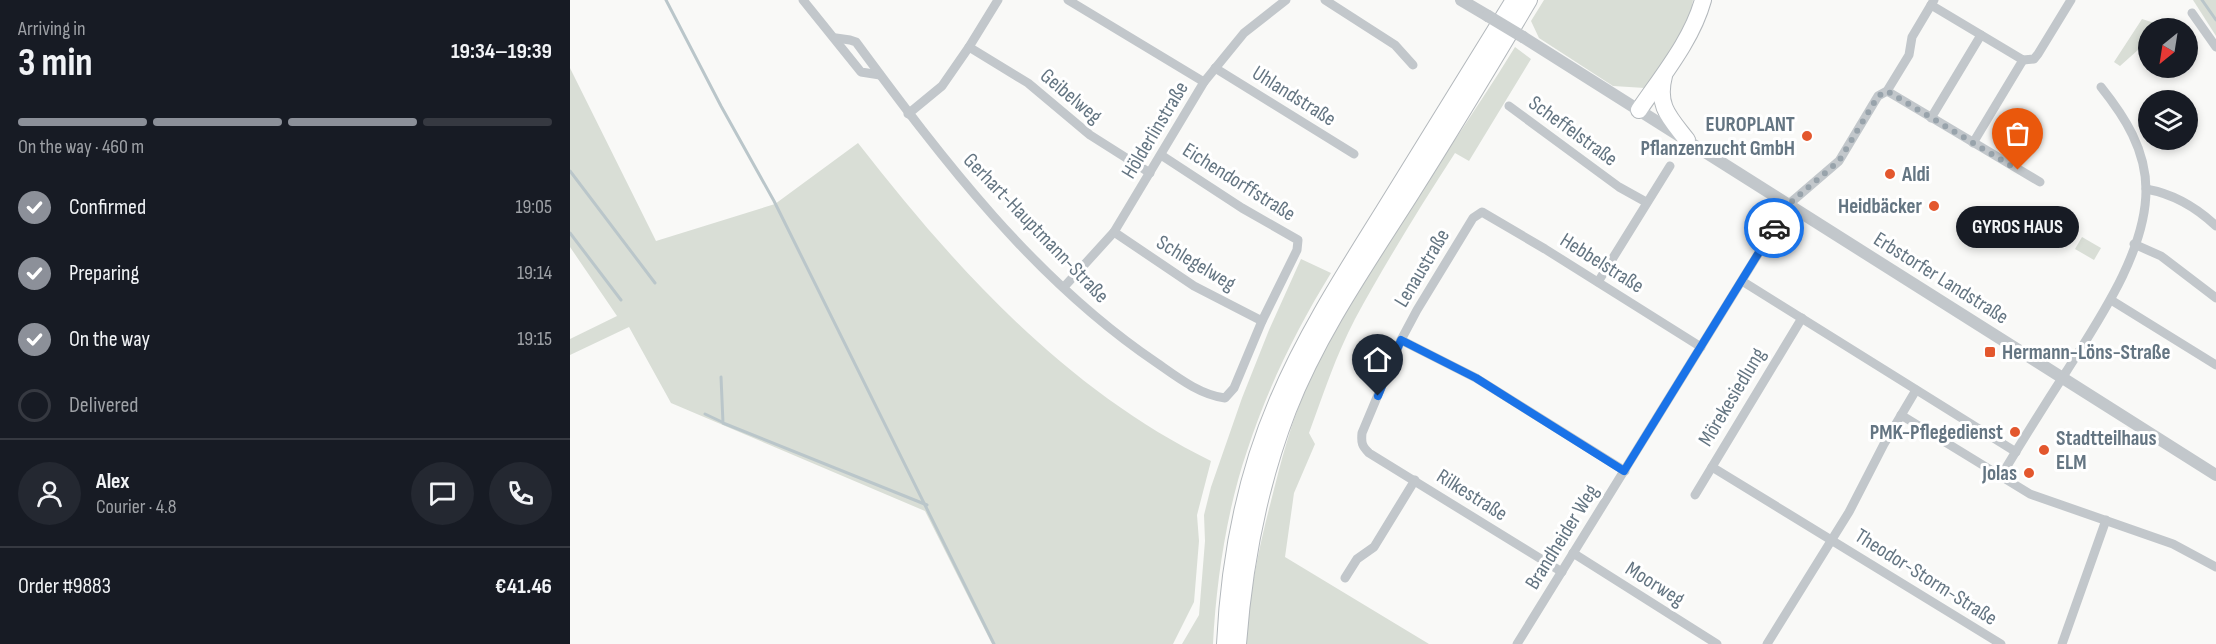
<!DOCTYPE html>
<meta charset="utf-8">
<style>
body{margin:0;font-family:"Sofia Sans Condensed",sans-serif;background:#242831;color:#f1f3f6;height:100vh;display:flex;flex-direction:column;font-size:22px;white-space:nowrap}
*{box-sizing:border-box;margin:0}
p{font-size:20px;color:#9ea1a6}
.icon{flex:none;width:33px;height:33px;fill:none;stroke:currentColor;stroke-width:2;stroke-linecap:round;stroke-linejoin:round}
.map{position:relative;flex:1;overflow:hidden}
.panel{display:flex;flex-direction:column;background:#171b24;width:570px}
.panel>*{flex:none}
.needle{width:39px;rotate:210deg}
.fabs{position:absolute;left:1568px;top:18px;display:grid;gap:12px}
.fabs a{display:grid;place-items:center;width:60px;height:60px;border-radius:50%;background:#171b24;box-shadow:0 3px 9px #0003;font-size:30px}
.pin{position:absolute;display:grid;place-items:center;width:51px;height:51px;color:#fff;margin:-62px -26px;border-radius:50% 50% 50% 0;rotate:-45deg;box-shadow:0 0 6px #0007}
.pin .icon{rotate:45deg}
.courier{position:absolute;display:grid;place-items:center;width:60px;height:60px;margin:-30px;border:4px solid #1a73e8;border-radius:50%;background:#fff;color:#222;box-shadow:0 2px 8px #0007}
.bubble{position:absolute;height:42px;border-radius:21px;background:#171b24;box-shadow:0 3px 9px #0003;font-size:20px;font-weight:700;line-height:42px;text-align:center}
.head em{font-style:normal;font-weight:700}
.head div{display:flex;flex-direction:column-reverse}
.head{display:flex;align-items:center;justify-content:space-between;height:102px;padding:0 18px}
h1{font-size:39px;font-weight:700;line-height:45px}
.bar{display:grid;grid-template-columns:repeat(4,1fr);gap:9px 6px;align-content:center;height:72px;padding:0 18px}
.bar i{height:8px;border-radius:4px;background:#363941}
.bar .active{background:#8c9099}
.bar p{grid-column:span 4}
.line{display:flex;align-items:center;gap:15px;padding:0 18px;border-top:2px solid #363941}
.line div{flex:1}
.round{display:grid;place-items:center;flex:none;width:63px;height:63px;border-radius:32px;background:#242831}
ol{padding:0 18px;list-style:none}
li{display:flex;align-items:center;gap:18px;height:66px}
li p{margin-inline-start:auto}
li .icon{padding:6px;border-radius:50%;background:#8c9099;color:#fff;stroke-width:4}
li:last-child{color:#9ea1a6}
li i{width:33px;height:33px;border:3px solid #363941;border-radius:50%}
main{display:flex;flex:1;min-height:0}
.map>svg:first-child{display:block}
.green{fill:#d9ded6}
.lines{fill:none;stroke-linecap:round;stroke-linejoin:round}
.stream{stroke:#bac6ca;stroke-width:3}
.motorway-casing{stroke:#b3b8bc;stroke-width:18}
.minor{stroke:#c2c7cb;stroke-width:9}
.tertiary{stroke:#c2c7cb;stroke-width:12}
.motorway{stroke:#fff;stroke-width:16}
.tertiary-bridge{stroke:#c2c7cb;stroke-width:12}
.done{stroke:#98a3ab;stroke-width:6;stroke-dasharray:0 10.8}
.route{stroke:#1a73e8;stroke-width:8}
.poi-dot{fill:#e3572d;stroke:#fff;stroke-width:2}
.labels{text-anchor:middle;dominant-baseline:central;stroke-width:6;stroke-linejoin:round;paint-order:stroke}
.street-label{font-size:21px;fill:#647582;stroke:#fff}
.poi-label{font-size:21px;font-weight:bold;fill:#647582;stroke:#fff;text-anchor:end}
</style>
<main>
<section class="panel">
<div class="head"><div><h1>3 min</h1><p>Arriving in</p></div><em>19:34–19:39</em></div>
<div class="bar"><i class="active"></i><i class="active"></i><i class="active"></i><i></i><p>On the way · 460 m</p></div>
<ol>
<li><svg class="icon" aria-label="check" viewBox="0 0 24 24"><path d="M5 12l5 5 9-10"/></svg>Confirmed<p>19:05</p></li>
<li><svg class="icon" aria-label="check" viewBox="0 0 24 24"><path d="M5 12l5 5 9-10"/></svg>Preparing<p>19:14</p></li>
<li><svg class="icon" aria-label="check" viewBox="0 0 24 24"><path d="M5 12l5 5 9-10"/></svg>On the way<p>19:15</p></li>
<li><i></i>Delivered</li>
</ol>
<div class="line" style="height:108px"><a class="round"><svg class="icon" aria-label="person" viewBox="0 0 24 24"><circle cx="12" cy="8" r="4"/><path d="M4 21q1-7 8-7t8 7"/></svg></a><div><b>Alex</b><p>Courier · 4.8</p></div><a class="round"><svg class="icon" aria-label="chat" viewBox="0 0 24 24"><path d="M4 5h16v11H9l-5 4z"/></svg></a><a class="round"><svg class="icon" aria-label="phone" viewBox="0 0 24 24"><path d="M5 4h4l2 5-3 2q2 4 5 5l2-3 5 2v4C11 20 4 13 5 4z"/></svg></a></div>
<div class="line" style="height:78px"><div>Order #9883</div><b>€41.46</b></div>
</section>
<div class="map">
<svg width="1646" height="644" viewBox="0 0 1646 644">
<rect width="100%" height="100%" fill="#f9f9f7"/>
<g class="green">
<path d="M974,0H1123C1119,34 1095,62 1075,88L1043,86L969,38L961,21Z"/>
<path d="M1623,0H1646V36Z"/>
<path d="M1572,19L1594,26L1591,28H1578V41L1550,66L1544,62Z"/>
<path d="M945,47L961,59L899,161L885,153C850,207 816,262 785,319C766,355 753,395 739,433L745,444L724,493L715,557L859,644H676C678,601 689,547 700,505C711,462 721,420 740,380C795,261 877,158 945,47Z"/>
<path d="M0,68L86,241L205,204L288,143C386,269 496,390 641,461L627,515L629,541L624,602L603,644H422L355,511L101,403L59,327L0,355V339L47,316L0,247Z"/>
<path d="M1512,237L1531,248L1524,260L1505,249Z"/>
<path d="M731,259L761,273C727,328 697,389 677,451C657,509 646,582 643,644H612L629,615L635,541L634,515L641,487L672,398L699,330Z"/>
</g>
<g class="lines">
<g class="stream">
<path d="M96,0L151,106L204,201L424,644"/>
<path d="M1632,0L1646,20"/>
<path d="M0,171L85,283"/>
<path d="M0,233L51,300"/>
<path d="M151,377L153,423L357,505"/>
<path d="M135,414L152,422"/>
</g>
<defs>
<g id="motorway">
<path d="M1094,76C1086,106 1100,118 1117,140"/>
<path d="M1069,110C1092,76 1122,40 1133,0"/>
<path d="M655,644C659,562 675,477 707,402C735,335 775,273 813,212C857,142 900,71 944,0"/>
<path d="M668,644C674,564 689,485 718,410C748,334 795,266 839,197C880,132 920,66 959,0"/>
</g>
</defs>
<use href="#motorway" class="motorway-casing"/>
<g class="minor">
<path d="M233,0L291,72L310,75"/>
<path d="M498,0L634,82"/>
<path d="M755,0L825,45L843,65"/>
<path d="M1361,5L1453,60L1464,59L1468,54L1501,0"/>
<path d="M1622,13L1646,47"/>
<path d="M266,38L280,40L286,42C373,160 464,280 587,363C607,377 630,395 655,398L664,388L692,321L727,250L728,240L672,208L591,155"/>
<path d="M399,47L458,83L520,135L580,173"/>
<path d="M645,68L784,154"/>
<path d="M1317,91L1470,182"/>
<path d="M939,106L1049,187L1076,202"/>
<path d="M338,114L372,86L399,47L428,0"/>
<path d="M1361,118L1411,35"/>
<path d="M1403,143L1453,60"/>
<path d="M1576,189C1604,194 1626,207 1646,226"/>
<path d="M544,232L624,286L692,321"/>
<path d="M1564,244L1591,256L1646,298"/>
<path d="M1172,281L1446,452"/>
<path d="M1028,282L1100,166"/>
<path d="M494,287L544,232L634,82L674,33L716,0"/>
<path d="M1541,300L1646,365"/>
<path d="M831,340L906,378L1055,471"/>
<path d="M1331,415L1460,494L1603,544L1646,567"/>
<path d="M1142,467L1431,644"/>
<path d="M1431,476C1452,441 1474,406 1496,372C1528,321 1576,252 1576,190C1576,150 1555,117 1531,87"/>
<path d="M1125,495L1232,318"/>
<path d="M1003,553L1147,644"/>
<path d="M992,572L799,453C792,446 791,443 792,433L831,340L847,310L903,218L912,212L975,249L1131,347"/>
<path d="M775,578L787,559L804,547L845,480"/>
<path d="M947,644L1219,204L1269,161L1308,96L1317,91L1339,55L1342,37L1364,0"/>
<path d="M1197,644L1279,512L1314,444L1346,390"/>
<path d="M1492,644L1536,520"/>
</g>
<g class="tertiary">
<path d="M891,0L918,16"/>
<path d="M953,37L1646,475"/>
</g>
<use href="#motorway" class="motorway"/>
<path class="tertiary-bridge" d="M918,16L953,37"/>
</g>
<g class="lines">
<path class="done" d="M1204,228L1219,204L1269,161L1308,96L1317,91L1448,170"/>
<path class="route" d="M808,396L831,340L906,378L1054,471L1204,228"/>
</g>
<g class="poi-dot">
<circle cx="1237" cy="136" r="6"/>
<circle cx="1320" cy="174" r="6"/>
<circle cx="1364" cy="206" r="6"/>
<rect x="1414" y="346" width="12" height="12" rx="3"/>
<circle cx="1445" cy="432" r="6"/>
<circle cx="1474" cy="450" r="6"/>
<circle cx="1459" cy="473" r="6"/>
</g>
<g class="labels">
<g class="street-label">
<text transform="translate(501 96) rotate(40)">Geibelweg</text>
<text transform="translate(724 96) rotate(32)">Uhlandstraße</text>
<text transform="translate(585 130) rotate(-59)">Hölderlinstraße</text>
<text transform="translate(1003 131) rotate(36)">Scheffelstraße</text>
<text transform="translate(669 182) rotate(32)">Eichendorffstraße</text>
<text transform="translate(466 228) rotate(46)">Gerhart-Hauptmann-Straße</text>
<text transform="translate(626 263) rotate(31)">Schlegelweg</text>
<text transform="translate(1032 263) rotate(32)">Hebbelstraße</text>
<text transform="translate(852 268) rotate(-59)">Lenaustraße</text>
<text transform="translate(1371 278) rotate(32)">Erbstorfer Landstraße</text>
<text transform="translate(1162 397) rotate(-59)">Mörekesiedlung</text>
<text transform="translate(902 495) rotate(32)">Rilkestraße</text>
<text transform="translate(992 537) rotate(-58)">Brandheider Weg</text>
<text transform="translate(1356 577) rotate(32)">Theodor-Storm-Straße</text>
<text transform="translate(1085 584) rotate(32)">Moorweg</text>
</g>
<g class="poi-label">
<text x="1225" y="124">EUROPLANT<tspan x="1225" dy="24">Pflanzenzucht GmbH</tspan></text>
<text x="1332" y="174" text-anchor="start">Aldi</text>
<text x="1352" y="206">Heidbäcker</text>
<text x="1432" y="352" text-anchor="start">Hermann-Löns-Straße</text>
<text x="1433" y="432">PMK-Pflegedienst</text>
<text x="1486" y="438" text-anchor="start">Stadtteilhaus<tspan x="1486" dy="24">ELM</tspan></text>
<text x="1447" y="473">Jolas</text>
</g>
</g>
</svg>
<div class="fabs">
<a><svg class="needle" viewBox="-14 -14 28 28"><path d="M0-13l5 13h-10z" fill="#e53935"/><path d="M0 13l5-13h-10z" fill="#9ea1a6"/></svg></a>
<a><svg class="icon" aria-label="layers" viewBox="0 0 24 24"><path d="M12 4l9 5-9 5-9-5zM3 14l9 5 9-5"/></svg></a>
</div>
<div class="pin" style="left:1448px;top:170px;background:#ea580c"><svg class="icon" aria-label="bag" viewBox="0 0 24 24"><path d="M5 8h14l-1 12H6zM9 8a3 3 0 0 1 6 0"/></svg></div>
<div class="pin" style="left:808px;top:396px;background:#1f2937"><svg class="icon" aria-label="home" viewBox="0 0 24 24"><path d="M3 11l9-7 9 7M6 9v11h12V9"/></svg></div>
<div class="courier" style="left:1204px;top:228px"><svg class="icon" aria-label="car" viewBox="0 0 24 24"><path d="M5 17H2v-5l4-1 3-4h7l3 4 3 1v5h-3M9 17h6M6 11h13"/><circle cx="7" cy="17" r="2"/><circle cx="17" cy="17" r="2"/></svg></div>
<div class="bubble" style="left:1386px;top:206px;width:123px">GYROS HAUS</div>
</div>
</main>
